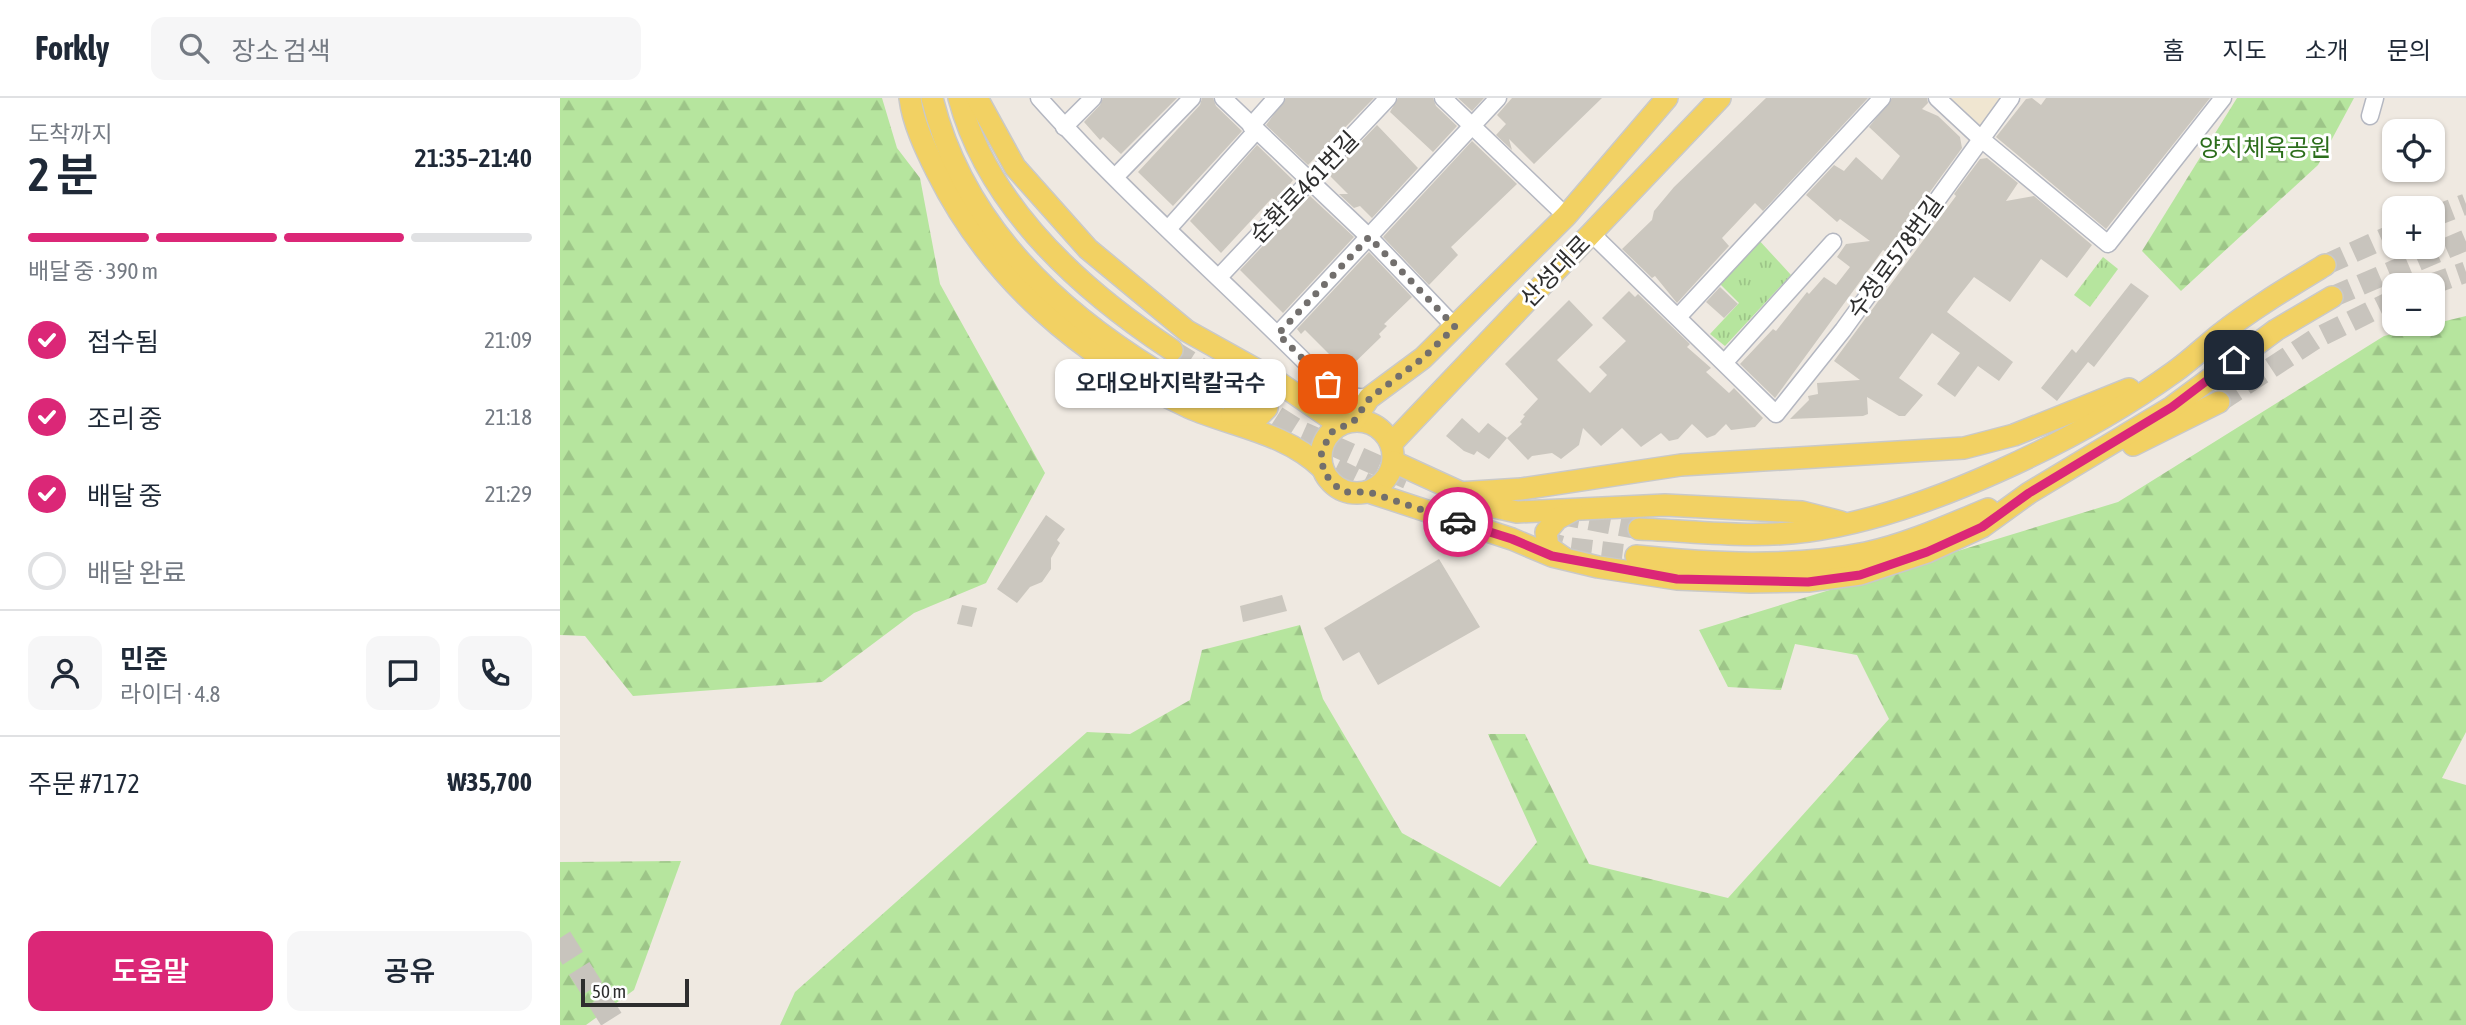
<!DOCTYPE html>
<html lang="ko">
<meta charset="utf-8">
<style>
body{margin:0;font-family:"Asap Condensed","Noto Sans KR",sans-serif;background:#f6f6f7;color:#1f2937;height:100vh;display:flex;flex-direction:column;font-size:26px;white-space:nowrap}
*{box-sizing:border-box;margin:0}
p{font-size:23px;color:#747a83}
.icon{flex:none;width:38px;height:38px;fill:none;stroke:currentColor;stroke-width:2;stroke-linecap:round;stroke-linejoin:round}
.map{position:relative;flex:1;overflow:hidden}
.drawer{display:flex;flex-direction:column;background:#fff;width:560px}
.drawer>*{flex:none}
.buttons{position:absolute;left:1822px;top:21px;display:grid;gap:14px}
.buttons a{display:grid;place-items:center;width:63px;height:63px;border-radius:14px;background:#fff;box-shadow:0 2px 5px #0004;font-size:35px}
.scale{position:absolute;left:21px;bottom:18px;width:108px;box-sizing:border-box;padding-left:7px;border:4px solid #2e2e2e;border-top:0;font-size:19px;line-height:24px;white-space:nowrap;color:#2e2e2e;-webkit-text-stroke:5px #fff;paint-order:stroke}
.pin{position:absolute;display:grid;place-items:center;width:60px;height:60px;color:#fff;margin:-30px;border-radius:14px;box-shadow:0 4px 10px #0006}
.courier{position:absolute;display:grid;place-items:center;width:70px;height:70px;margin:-35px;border:5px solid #db2777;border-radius:50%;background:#fff;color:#222;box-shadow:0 2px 9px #0007}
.bubble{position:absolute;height:49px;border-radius:14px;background:#fff;box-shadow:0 2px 5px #0004;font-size:23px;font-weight:600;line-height:49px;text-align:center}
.head em{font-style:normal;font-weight:600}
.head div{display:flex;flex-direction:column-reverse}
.head{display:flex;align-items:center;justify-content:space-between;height:119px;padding:0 28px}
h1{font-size:46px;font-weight:600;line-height:52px}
.bar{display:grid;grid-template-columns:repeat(4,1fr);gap:10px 7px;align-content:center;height:84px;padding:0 28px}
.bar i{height:9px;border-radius:5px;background:#e0e1e3}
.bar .selected{background:#db2777}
.bar p{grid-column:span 4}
.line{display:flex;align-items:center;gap:18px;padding:0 28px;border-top:2px solid #e0e1e3}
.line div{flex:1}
.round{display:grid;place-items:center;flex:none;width:74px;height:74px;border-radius:14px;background:#f6f6f7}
ol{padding:0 28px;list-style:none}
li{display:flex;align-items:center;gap:21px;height:77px}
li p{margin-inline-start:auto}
li .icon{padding:7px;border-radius:50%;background:#db2777;color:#fff;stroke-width:4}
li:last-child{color:#747a83}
li i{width:38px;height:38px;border:4px solid #e0e1e3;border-radius:50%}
.action{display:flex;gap:14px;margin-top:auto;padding:14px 28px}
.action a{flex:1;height:80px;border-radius:14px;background:#db2777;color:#fff;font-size:28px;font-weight:600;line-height:80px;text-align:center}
.action a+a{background:#f6f6f7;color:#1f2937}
header{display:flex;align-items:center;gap:42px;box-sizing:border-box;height:98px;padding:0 35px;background:#fff;border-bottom:2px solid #e0e1e3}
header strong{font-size:33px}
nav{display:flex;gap:38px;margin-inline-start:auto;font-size:24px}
.search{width:490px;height:63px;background:#f6f6f7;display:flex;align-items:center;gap:18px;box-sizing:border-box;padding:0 24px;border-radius:14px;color:#747a83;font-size:26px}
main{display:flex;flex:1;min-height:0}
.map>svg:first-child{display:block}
.education{fill:#f0e6d1}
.grass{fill:url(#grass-tufts)}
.forest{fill:url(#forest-firs)}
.building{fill:#cbc7bf}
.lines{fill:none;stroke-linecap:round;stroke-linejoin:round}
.major-tunnel{stroke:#c8c4bd;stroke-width:21;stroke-dasharray:21 10;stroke-linecap:butt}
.highway-tunnel{stroke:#c8c4bd;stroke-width:24;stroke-dasharray:24 12;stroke-linecap:butt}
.minor-casing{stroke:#b4b7c1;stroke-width:19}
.major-casing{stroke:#c9c9c9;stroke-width:24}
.minor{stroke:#fff;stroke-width:16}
.major{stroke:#f2d163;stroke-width:21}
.done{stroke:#726f6d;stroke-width:7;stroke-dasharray:0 12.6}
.route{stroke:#db2777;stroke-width:9}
.labels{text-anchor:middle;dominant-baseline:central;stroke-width:6;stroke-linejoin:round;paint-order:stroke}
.park-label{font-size:24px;fill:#2c6e1b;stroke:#fff}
.street-label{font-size:24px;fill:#2e2e2e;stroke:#fff}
</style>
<header>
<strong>Forkly</strong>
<div class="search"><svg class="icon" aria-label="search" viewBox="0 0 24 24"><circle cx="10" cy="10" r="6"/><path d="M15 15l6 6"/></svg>장소 검색</div>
<nav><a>홈</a><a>지도</a><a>소개</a><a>문의</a></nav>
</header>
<main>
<section class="drawer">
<div class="head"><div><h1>2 분</h1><p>도착까지</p></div><em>21:35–21:40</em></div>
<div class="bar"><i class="selected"></i><i class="selected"></i><i class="selected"></i><i></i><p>배달 중 · 390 m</p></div>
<ol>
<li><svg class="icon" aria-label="check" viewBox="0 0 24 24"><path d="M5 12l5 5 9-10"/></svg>접수됨<p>21:09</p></li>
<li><svg class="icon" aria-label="check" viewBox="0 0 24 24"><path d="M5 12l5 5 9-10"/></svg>조리 중<p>21:18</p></li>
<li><svg class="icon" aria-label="check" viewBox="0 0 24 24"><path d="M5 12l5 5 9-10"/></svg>배달 중<p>21:29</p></li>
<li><i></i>배달 완료</li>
</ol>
<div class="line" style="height:126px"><a class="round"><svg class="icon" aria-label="person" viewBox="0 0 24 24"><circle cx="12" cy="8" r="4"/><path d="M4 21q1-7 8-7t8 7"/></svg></a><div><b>민준</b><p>라이더 · 4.8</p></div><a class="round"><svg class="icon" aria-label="chat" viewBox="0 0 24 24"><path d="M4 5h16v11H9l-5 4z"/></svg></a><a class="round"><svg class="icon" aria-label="phone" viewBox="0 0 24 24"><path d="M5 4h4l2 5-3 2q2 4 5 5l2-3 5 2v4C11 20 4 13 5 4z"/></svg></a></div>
<div class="line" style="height:91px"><div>주문 #7172</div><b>₩35,700</b></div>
<div class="action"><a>도움말</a><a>공유</a></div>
</section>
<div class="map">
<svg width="1906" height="927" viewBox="0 0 1906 927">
<defs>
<pattern id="grass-tufts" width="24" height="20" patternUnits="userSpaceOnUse" patternTransform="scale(1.75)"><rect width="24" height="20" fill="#b6e59e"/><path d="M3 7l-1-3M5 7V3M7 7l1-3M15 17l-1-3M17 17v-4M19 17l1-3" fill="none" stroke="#9dc588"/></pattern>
<pattern id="forest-firs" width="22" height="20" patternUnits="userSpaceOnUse" patternTransform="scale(1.75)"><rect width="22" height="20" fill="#b6e59e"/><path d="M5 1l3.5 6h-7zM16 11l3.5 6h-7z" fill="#9dc588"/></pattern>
</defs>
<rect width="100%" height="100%" fill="#efe9e1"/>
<path class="education" d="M1391,0H1442L1421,28Z"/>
<g class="grass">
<path d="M1197,140L1231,177L1165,248L1150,236L1179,205L1158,184Z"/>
<path d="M1543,159L1558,171L1530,209L1514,197Z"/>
</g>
<g class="forest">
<path d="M0,0H322L337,50L360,80L380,186L485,375L426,485L354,515L262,584L73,598L25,538L0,537Z"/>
<path d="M1677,0H1794L1758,67L1621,193L1582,153Z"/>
<path d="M1906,218V634L1882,680L1906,687V927H220L235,894L527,634L570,636L630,602L642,552L740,527L763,601L842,735L940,789L977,744L928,636H965L1029,766L1168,800L1329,621L1297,557L1235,546L1221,592L1168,589L1139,532L1558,404L1824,238Z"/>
<path d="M121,763L74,892L26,927H0V764Z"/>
</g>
<g class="building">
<path d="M543,0H617L561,56L543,39L540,42L524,24L540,7Z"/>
<path d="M642,0H653L656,8L682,33L613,108L578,74L640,7Z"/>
<path d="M726,0H814L748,67L706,27Z"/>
<path d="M838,0H873L876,8L897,28L873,54L830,14Z"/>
<path d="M898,0H924L912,13Z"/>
<path d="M952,0H1042L974,66L949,41L952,52L936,37L946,26L937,17Z"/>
<path d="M1206,0H1308L1203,113L1195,105L1162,140L1169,148L1117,205L1095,178L1092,180L1062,151L1092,122L1094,113L1114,89Z"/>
<path d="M1332,0H1367L1368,5L1362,11L1378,18L1400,39L1402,50L1326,154L1323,152L1215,300L1180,266L1213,231L1216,233L1247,194L1249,196L1264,179L1276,187L1290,169L1277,159L1286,146L1310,143L1280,121L1277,124L1246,97L1274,67L1284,73L1296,59L1322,82L1340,58L1309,29Z"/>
<path d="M1472,0L1481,7L1486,0H1650L1546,131L1436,39L1466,1Z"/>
<path d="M817,27L858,70L812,120L800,108L794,110L779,96H788L769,77Z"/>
<path d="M912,43L957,86L891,149L898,157L869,187L823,139Z"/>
<path d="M697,47L733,82L716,104L712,100L661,155L630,123Z"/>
<path d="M1427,60L1458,85L1446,103L1474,98L1532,147L1507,180L1481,161L1450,204L1414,179L1395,203L1387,214L1453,264L1439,283L1418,268L1395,299L1377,286L1400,255L1372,235L1339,280L1363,297L1345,318H1339L1307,299L1308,316L1303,318L1230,321L1249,302L1248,298L1258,296L1257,285L1300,282L1274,263L1396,98L1394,96L1420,61Z"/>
<path d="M750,98L794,139L723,215L680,172Z"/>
<path d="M809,154L852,199L824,226L827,228L819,236L821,239L786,273L745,232L741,236L737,231Z"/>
<path d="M1571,185L1589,198L1534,269L1528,264L1497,303L1481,290L1512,251L1516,255Z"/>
<path d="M1160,189L1178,206L1164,220L1146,204Z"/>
<path d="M1069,193L1075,199L1078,196L1130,246L1127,249L1151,270L1146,274L1169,295L1174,290L1203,320L1195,329L1171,332L1166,326L1155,337L1147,340L1132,326L1118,341L1109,343L1101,335L1081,349L1062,330L1041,348L1023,330L1019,347L1001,361L992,355L972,358L968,362L947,340L962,326L960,324L965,318L963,317L978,301L945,266L1009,202L1033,227L997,262L1030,295L1047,277L1039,269L1066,243L1042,220Z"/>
<path d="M902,320L919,335L928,325L947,340L929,361L917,353L914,357L904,353L886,338Z"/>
<path d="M486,417L505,431L497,442L500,445L491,460V471L482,484L470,489L457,505L437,491Z"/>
<path d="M879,461L920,529L818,587L799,554L783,563L764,530Z"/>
<path d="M722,497L727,513L683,524L680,508Z"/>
<path d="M402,507L417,510L412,529L397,526Z"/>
</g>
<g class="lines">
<g class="major-tunnel">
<path d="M1872,119L1906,106"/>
<path d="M1765,167L1834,136"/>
<path d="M1869,187L1906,174"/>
<path d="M1772,199L1906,142"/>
<path d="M612,252L740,333L855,384"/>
<path d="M596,273L689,325"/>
<path d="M1659,304L1755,241L1834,202"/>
<path d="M748,357L829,397"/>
<path d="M999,416L1079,431"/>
<path d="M981,442L1004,449L1076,458"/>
</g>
<path class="highway-tunnel" d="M0,840L55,927"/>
<defs>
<g id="minor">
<path d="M479,0C569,101 673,190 768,287L788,298L809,300"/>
<path d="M663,0L809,139L895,229"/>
<path d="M883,0L1006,118"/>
<path d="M1377,0L1420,40L1548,146L1663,0"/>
<path d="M1810,18L1815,0"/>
<path d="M691,28L716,0"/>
<path d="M504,29L533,0"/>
<path d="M556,78L632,0"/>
<path d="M608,131L696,33"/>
<path d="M1032,136L1216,316L1283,232L1451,0"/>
<path d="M660,178L828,0"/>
<path d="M1118,219L1322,0"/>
<path d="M718,236L938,0"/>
<path d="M1165,264L1273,144"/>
</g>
<g id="major">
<path d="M350,0C353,25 366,52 377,74C430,181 521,259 628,309C674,329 724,334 762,370"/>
<path d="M372,0C402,123 492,209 596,273"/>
<path d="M399,0C428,109 521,192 612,252"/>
<path d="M417,0L455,69L528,151L627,233L715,282L780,327"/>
<path d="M672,317H700L707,310L706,290L693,273"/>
<circle cx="797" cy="359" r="36"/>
<path d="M794,323L809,300L863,260L1006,118L1107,0"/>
<path d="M831,346L1160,0"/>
<path d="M1573,347L1659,304"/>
<path d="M834,364L930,408L957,414L1105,407L1242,414L1281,424"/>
<path d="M809,394L952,441L992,458L1038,469L1117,481L1190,484L1248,483L1300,476L1367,454L1422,429L1469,395L1612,309L1716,232L1772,199"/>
<path d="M898,395L961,391L1121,367L1404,350L1454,337L1569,291"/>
<path d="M1079,431C1135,433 1193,441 1248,433C1362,418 1521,341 1614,274C1630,263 1644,249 1659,237C1692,211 1729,189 1765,167"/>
<path d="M1076,458C1152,466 1231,470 1306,455C1348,446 1389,427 1428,411"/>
<path d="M1004,460L988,449L986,434L997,421L1012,413"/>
</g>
</defs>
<use href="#minor" class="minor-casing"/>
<use href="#major" class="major-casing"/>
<use href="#minor" class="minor"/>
<use href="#major" class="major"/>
</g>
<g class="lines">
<path class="done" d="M768,286L718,236L809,139L895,229L863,260L810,300L794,323L770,335L761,357L764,375L778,390L787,394H809L898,424"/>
<path class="route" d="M898,424L952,441L992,458L1117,481L1248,484L1300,477L1367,454L1422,429L1469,395L1612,309L1674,262"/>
</g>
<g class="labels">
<g class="park-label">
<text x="1705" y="49">양지체육공원</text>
</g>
<g class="street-label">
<text transform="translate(744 89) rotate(-46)">순환로461번길</text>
<text transform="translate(1335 159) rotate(-54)">수정로578번길</text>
<text transform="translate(995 173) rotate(-46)">산성대로</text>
</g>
</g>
</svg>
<div class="buttons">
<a><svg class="icon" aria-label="locate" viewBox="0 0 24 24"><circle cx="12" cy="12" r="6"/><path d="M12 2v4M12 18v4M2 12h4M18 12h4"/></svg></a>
<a>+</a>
<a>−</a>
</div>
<div class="scale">50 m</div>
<div class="pin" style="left:768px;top:286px;background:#ea580c"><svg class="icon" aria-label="bag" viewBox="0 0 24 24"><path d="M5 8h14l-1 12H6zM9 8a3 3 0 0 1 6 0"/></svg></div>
<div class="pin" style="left:1674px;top:262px;background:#1f2937"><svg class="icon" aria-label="home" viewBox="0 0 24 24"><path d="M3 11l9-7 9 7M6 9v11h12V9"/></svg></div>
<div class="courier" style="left:898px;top:424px"><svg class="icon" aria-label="car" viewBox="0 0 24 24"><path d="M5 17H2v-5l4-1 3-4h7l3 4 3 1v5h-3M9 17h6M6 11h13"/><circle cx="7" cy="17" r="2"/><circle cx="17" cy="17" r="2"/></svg></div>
<div class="bubble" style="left:495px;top:261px;width:231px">오대오바지락칼국수</div>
</div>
</main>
